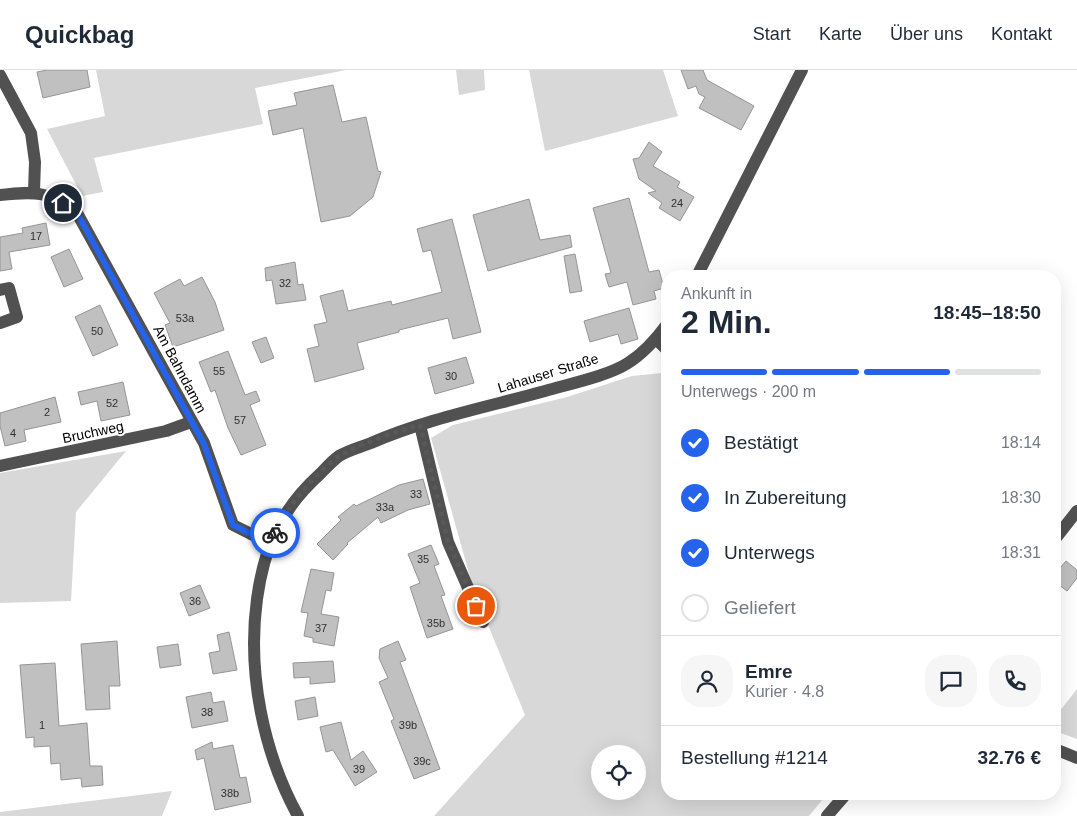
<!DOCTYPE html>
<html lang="de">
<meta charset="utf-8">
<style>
body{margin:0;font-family:Helvetica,sans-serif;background:#f6f6f7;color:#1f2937;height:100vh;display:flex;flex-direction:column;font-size:19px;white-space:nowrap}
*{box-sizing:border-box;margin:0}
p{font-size:16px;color:#747a83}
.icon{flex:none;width:28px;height:28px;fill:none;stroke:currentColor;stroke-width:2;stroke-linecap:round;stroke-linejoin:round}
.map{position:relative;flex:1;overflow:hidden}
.drawer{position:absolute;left:661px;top:200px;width:400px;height:530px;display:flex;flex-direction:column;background:#fff;border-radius:20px;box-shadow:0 5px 20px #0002}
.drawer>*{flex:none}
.tools{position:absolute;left:591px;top:675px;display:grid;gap:10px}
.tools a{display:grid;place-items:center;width:55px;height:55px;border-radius:50%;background:#fff;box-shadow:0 5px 20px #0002;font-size:25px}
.pin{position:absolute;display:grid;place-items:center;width:42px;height:42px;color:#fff;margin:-21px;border:2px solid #fff;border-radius:50%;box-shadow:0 1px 5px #0007}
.courier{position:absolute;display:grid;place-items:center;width:50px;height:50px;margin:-25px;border:4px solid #2563eb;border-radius:50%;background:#fff;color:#222;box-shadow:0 1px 6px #0007}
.summary em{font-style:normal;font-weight:700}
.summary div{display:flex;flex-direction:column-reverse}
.summary{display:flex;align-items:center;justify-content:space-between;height:85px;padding:0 20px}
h1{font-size:32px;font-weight:700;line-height:38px}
.bar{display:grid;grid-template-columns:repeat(4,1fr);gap:8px 5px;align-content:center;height:60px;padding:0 20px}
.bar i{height:6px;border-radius:4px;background:#e0e1e3}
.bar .current{background:#2563eb}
.bar p{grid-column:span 4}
.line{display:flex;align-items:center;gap:12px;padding:0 20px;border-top:1px solid #e0e1e3}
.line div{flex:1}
.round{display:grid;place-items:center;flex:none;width:52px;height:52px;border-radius:20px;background:#f6f6f7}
ol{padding:0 20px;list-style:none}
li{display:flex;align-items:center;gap:15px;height:55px}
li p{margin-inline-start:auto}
li .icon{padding:5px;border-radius:50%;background:#2563eb;color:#fff;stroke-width:4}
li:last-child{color:#747a83}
li i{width:28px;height:28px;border:2px solid #e0e1e3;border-radius:50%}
header{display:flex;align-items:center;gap:30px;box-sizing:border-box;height:70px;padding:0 25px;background:#fff;border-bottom:1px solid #e0e1e3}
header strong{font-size:24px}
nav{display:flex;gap:28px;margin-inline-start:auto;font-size:18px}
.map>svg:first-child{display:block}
.green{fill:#d8d8d8;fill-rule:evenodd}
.building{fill:#c0c0c0;stroke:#959595}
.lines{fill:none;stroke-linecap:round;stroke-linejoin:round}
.minor{stroke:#515151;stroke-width:12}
.done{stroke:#595959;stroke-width:5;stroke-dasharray:0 9}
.route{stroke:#2563eb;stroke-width:6}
.labels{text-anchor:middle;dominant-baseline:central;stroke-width:4;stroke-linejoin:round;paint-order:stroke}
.number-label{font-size:11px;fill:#303030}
.street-label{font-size:14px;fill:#000;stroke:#fff}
</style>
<header>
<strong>Quickbag</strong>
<nav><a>Start</a><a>Karte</a><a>Über uns</a><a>Kontakt</a></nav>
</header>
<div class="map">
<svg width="1077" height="746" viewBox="0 0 1077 746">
<rect width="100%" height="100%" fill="#fff"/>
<g class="green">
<path d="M96,0H346L255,18L263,54L94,88L103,122L82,126L47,59L105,46Z"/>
<path d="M456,0H484L485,20L459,25Z"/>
<path d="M529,0H663L678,46L545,81Z"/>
<path d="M662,303V314L668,315V724H827L809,746H434L525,645L474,521L431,368L453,355L567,327L632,306ZM600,684H638V721H600Z"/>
<path d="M126,381L76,442L71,531L0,533V403Z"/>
<path d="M1077,619V669L1055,661V647Z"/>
<path d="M172,721L162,746H0V742Z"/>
</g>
<g class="building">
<path d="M47,0H87L90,17L43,28L37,2Z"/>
<path d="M681,0H703L707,10L754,36L741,60L699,38L705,27L699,24L696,16L688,19Z"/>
<path d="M333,15L342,52L366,47L378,101L381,102L373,127L350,146L321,152L303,58L273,65L268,41L297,35L294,23Z"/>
<path d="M649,72L662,82L653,96L680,112L677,117L694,127L680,151L659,138L662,133L648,123L656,121L639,109L633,89L639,88Z"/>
<path d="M629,128L649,202L659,200L664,218L654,221L656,229L633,235L627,212L609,217L605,204L611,203L593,138Z"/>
<path d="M529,129L540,170L570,165L572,177L488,201L473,145Z"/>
<path d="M452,149L481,262L453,269L448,248L399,260V262L357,273L364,299L315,312L307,279L319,276L314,255L327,252L320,226L343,220L348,241L391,231L392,235L442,222L431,180L423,182L417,159Z"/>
<path d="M46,153L50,175L9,182L12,199L0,201V167L23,163L22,158Z"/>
<path d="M69,179L83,209L64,217L51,187Z"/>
<path d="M575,184L582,221L570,223L564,186Z"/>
<path d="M295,192L298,215L303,214L306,230L276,234L272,210L266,211L265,198Z"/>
<path d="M202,207L215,232L224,260L173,277L165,255L170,253L154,223L180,209L184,216Z"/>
<path d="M100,235L118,275L93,286L75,247Z"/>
<path d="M629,238L638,269L621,274L618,264L590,272L584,251Z"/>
<path d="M266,267L274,288L261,293L252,272Z"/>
<path d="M228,281L245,325L256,321L260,331L250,335L266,375L241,385L228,358L215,320L211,322L199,292Z"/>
<path d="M466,287L474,313L435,324L428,298Z"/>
<path d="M123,312L130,345L101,351L97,331L81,335L78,322Z"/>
<path d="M55,327L61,352L24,360L26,371L5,376L0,356V343Z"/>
<path d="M423,409L430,434L408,440L381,453L378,447L347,473L348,474L333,490L317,474L341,450L338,447L354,434L356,436L399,415Z"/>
<path d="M431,475L439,494L434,496L445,525L441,526L453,559L427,568L410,517L420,513L408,484Z"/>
<path d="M1066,491L1077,500V508L1067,521L1055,512V504Z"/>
<path d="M311,499L334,503L331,521L326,520L321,544L339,547L334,576L313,572V568L304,566L308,543L301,542Z"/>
<path d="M200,515L210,538L189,546L180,523Z"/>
<path d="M229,562L237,600L213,604L209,583L220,581L217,565Z"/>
<path d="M117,571L120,616H109L110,639L86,640L81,574Z"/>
<path d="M398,571L406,590L400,592L440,699L414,709L391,651L394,649L379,612L388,608L379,588L380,579Z"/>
<path d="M178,574L181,595L160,598L157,577Z"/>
<path d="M333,591L335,612L310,614V607L294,608L293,593Z"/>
<path d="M55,593L59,656L87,653L90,696H102L103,715L82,717L81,708L61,710L60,693L51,694L50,676L34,677V667L26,668L20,595Z"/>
<path d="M211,622L213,633L224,631L228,651L192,658L186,627Z"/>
<path d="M315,627L318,646L298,650L295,631Z"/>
<path d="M341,652L351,690L363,681L377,702L355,716L333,680L326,682L320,657Z"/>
<path d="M212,672L213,679L233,675L240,708L246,707L251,732L215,740L204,688L197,690L195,680Z"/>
</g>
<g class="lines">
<g class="minor">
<path d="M0,5L31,63L35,92L34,121"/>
<path d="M0,125C37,121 46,121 77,143L204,373L233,455L269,473"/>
<path d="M697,206L802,0"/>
<path d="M0,220L9,218L17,247L0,253"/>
<path d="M656,269L668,281"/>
<path d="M420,355L448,472L483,552"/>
<path d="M0,396L166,361L191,352"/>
<path d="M1055,469L1077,441"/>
<path d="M1055,679L1077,688"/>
<path d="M298,746C263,682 247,602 257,529C264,478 280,440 320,404C326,398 332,391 339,386C349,380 361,377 371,373C426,349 487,337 545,321C569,314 608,306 628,293C644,283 657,268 668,253"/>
<path d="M827,746L846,724"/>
</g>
</g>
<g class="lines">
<path class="done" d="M275,463C290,434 311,407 338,387C354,376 400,360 420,355L448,472L476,536"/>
<path class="route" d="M63,133L77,143L204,374L233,455L269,473L275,463"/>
</g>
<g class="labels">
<g class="number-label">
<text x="677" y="133">24</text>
<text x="36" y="166">17</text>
<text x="285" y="213">32</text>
<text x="185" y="248">53a</text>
<text x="97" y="261">50</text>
<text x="219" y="301">55</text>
<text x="451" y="306">30</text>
<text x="112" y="333">52</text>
<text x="47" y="342">2</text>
<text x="240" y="350">57</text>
<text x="13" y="363">4</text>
<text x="416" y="424">33</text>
<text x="385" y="437">33a</text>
<text x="423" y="489">35</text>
<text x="195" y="531">36</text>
<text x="436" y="553">35b</text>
<text x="321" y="558">37</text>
<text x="207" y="642">38</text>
<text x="42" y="655">1</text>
<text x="408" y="655">39b</text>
<text x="422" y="691">39c</text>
<text x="359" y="699">39</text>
<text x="230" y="723">38b</text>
</g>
<g class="street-label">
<text transform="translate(180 299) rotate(62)">Am Bahndamm</text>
<text transform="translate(548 303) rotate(-17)">Lahauser Straße</text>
<text transform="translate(93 362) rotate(-12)">Bruchweg</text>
</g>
</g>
</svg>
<div class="tools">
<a><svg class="icon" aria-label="locate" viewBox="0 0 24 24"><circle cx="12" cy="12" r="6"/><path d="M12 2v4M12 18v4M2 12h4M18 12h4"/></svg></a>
</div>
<div class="pin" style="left:476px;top:536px;background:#ea580c"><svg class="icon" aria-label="bag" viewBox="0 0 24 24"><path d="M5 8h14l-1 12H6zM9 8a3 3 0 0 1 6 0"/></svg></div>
<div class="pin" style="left:63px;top:133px;background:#1f2937"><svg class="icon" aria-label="home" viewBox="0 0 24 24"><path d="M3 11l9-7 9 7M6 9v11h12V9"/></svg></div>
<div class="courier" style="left:275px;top:463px"><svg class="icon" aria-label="bike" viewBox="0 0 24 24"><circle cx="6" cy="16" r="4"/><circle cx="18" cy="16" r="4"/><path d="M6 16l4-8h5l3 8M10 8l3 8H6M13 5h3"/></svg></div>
<section class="drawer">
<div class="summary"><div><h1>2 Min.</h1><p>Ankunft in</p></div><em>18:45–18:50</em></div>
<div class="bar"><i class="current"></i><i class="current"></i><i class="current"></i><i></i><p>Unterwegs · 200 m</p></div>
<ol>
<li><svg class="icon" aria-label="check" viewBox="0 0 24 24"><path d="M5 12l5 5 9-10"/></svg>Bestätigt<p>18:14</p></li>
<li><svg class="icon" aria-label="check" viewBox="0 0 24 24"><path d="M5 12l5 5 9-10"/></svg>In Zubereitung<p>18:30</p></li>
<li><svg class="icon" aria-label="check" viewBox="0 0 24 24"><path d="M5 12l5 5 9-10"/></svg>Unterwegs<p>18:31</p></li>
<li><i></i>Geliefert</li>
</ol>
<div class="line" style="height:90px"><a class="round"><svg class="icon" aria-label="person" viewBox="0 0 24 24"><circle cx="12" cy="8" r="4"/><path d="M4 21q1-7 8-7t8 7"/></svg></a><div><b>Emre</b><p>Kurier · 4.8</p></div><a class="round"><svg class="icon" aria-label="chat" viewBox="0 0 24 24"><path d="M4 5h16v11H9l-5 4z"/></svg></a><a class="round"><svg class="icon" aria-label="phone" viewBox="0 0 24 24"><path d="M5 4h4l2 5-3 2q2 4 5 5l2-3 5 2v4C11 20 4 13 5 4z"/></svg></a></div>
<div class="line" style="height:65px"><div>Bestellung #1214</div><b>32.76 €</b></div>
</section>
</div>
